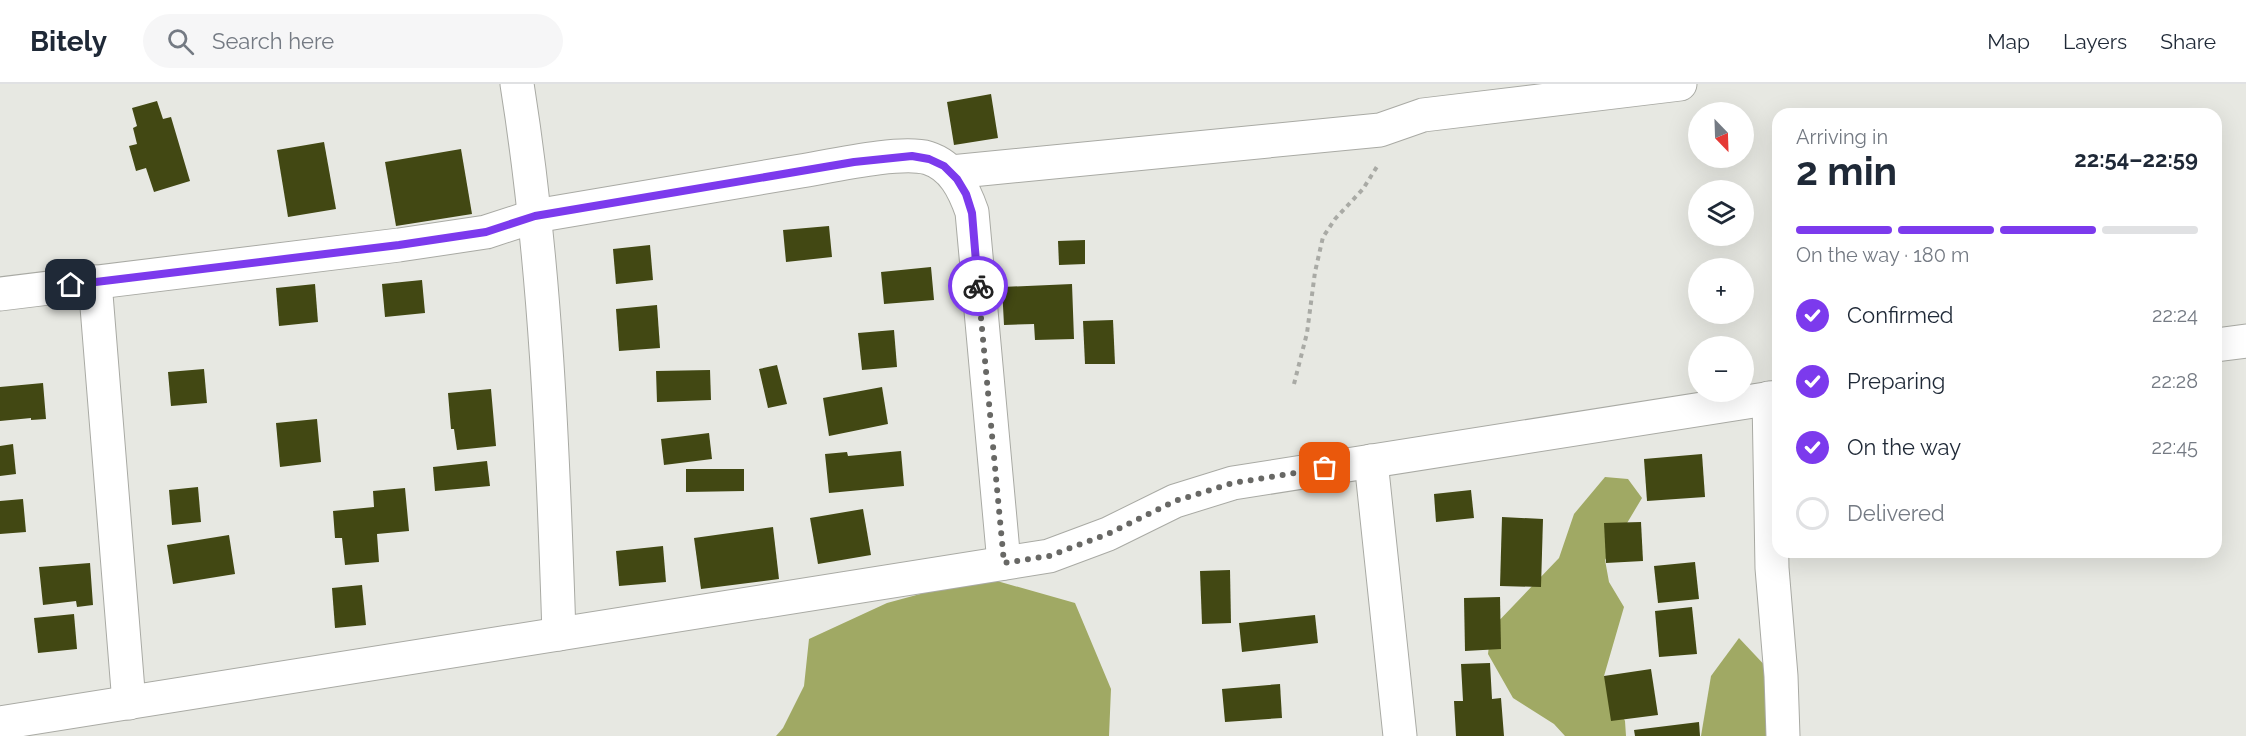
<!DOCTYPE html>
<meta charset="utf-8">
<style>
body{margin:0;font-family:Raleway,sans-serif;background:#f6f6f7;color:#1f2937;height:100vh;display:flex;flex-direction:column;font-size:22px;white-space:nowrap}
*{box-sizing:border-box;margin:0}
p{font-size:20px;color:#747a83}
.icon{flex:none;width:33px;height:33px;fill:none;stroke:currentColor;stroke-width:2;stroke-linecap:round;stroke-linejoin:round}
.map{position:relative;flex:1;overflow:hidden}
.panel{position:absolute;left:1772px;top:24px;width:450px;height:450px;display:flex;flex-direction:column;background:#fff;border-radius:18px;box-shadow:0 6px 24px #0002}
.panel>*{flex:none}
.needle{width:39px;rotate:157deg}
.fabs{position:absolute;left:1688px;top:18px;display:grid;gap:12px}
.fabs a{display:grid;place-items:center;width:66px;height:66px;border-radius:50%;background:#fff;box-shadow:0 6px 24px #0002;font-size:30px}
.pin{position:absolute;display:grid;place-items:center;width:51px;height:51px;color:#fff;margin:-26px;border-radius:12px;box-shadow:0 3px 9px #0006}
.courier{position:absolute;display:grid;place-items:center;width:60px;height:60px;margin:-30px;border:4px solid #7c3aed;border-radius:50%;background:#fff;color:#222;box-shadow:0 2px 8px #0007}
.headline em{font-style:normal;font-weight:700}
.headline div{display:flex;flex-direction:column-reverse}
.headline{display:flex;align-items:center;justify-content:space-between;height:102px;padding:0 24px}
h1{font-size:39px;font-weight:700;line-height:45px}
.bar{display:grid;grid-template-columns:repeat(4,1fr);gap:9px 6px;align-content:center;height:72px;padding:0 24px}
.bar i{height:8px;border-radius:4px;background:#e0e1e3}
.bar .on{background:#7c3aed}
.bar p{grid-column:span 4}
ol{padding:0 24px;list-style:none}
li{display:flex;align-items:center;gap:18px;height:66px}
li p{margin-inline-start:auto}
li .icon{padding:6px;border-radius:50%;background:#7c3aed;color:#fff;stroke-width:4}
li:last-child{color:#747a83}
li i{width:33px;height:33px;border:3px solid #e0e1e3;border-radius:50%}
header{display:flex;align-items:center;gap:36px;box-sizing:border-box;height:84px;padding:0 30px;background:#fff;border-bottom:2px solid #e0e1e3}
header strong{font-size:28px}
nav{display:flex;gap:33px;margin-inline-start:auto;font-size:21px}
.search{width:420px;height:54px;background:#f6f6f7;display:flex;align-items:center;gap:15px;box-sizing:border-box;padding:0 21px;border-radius:33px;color:#747a83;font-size:22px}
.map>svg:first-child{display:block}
.forest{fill:#a0a964}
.building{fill:#424813}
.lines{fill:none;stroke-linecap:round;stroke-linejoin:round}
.minor-casing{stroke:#a9aaa4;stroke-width:35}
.path{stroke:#a9aaa5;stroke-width:4;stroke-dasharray:4.5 4.5;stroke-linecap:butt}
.minor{stroke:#fff;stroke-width:33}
.done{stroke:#686865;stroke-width:6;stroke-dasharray:0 10.8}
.route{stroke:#7c3aed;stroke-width:8}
</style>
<header>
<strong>Bitely</strong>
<div class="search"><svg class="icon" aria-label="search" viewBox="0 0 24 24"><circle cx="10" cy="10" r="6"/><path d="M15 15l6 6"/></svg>Search here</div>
<nav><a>Map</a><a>Layers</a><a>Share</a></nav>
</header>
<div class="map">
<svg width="2246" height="652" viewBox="0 0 2246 652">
<rect width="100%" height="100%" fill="#e7e8e2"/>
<g class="forest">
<path d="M1605,393L1628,395L1642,414L1605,476L1609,498L1624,523L1604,592L1625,637L1626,652H1565L1554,640L1513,614L1488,570L1491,545L1559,474L1574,430Z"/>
<path d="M983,493L1075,519L1111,605L1109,652H776L783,644L804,602L809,555L887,519Z"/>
<path d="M1739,554L1771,588L1777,652H1701L1711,592Z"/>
</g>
<g class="building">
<path d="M991,10L998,54L954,61L947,18Z"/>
<path d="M157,17L163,35L171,33L190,97L154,108L146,84L136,87L129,62L137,60L133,44L137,42L132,24Z"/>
<path d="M324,58L336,125L288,133L277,66Z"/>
<path d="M461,65L472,130L396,142L385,78Z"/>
<path d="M829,142L832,173L786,178L783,146Z"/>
<path d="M1085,156V180L1059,181L1058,157Z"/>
<path d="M650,161L653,196L616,200L613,165Z"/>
<path d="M931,183L934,216L884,220L881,188Z"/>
<path d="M422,196L425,229L385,233L382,200Z"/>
<path d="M315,200L318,238L279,242L276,204Z"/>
<path d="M1072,200L1074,255L1035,256L1034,240L1004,241L1002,203Z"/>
<path d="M657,221L660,264L619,267L616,225Z"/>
<path d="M1113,236L1115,280H1085L1083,237Z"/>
<path d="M894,246L897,283L862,286L858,249Z"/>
<path d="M777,281L787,320L768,324L759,285Z"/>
<path d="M204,285L207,319L171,322L168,288Z"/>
<path d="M710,286L711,316L657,318L656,287Z"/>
<path d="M43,299L46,335L31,336V334L0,337V303Z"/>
<path d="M882,303L888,340L829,352L823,314Z"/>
<path d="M491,305L496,362L457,366L454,345H451L448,309Z"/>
<path d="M317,335L321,378L280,383L276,339Z"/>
<path d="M709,349L712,375L664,381L661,355Z"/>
<path d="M13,360L16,390L0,392V362Z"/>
<path d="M901,367L904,402L829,409L825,370L847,368L848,372Z"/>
<path d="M1702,370L1705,413L1647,417L1644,375Z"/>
<path d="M487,377L490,402L435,407L433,383Z"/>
<path d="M686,385H744V407L686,408Z"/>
<path d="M198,403L201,438L172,441L169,406Z"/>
<path d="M405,404L409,447L377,450L379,478L345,481L342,454H335L333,427L374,423L373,407Z"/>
<path d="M1471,406L1474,434L1436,438L1434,410Z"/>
<path d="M23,415L26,448L0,450V417Z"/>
<path d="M863,425L871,471L818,480L810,434Z"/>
<path d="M1502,433L1543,435L1541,503L1500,502Z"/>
<path d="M1641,438L1643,477L1606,479L1604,439Z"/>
<path d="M773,443L779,495L701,505L694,454Z"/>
<path d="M229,451L235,490L173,500L167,461Z"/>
<path d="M663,462L666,498L619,502L616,467Z"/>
<path d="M1695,478L1699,515L1658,519L1654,482Z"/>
<path d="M90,479L93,521L77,523L76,517L43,521L39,483Z"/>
<path d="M1230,486L1231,539L1202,540L1200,487Z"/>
<path d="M362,501L366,541L335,544L332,504Z"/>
<path d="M1500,513L1501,565L1465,567L1464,514Z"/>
<path d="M1692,523L1697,570L1659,573L1655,527Z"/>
<path d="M74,530L77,565L38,569L34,534Z"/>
<path d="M1315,531L1318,559L1242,568L1239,539Z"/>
<path d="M1490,579L1492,615L1501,614L1504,652H1456L1454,617H1463L1461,580Z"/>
<path d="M1651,585L1658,631L1611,637L1604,592Z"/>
<path d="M1280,600L1282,634L1225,638L1222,605Z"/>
<path d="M1699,638L1700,652H1635L1634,646Z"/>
</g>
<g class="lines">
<defs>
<g id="minor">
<path d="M517,0C546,182 553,366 559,550"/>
<path d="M951,88L1380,46L1423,31L1680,0"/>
<path d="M95,198L129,619"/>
<path d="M0,210L399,161L486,148L535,132C623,117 712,102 801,87C831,82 901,66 928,74C953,82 964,105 972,128L1004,479"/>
<path d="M2216,261L2246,257"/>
<path d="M1769,314L1772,484L1781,592L1783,652"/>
<path d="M1371,377L1400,652"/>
<path d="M0,639L1049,472L1108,450L1175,417L1233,399L1778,313"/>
</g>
</defs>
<use href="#minor" class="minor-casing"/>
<path class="path" d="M1294,300L1307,249L1315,188L1323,153L1335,135L1363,105L1378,81"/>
<use href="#minor" class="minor"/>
</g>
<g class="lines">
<path class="done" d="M978,202L1004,479L1049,472L1108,450L1175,417L1233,399L1325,384"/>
<path class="route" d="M71,201L399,161L486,148L535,132L854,78L912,72L929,75L944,82L957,95L966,110L972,129L978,202"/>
</g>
</svg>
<div class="fabs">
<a><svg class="needle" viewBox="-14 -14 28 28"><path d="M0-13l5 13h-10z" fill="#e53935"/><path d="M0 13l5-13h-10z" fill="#747a83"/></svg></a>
<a><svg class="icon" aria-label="layers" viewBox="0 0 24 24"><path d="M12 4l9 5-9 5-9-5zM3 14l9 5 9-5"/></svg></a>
<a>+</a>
<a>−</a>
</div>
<div class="pin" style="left:1325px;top:384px;background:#ea580c"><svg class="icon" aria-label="bag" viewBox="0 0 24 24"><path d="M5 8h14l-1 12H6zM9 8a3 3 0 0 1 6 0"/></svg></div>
<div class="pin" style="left:71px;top:201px;background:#1f2937"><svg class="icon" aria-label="home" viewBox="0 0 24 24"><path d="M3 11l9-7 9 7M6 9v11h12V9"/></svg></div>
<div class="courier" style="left:978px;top:202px"><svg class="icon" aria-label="bike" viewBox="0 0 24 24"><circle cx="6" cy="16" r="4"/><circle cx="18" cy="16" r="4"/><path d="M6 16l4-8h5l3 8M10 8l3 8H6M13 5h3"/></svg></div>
<section class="panel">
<div class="headline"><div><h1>2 min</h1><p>Arriving in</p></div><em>22:54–22:59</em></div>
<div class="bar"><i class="on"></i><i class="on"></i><i class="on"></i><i></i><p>On the way · 180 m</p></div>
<ol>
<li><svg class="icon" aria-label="check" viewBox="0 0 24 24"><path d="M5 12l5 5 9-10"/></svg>Confirmed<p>22:24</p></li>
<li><svg class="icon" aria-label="check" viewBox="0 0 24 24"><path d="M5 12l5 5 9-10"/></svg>Preparing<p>22:28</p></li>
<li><svg class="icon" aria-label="check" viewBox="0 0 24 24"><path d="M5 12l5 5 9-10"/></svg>On the way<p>22:45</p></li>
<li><i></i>Delivered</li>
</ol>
</section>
</div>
